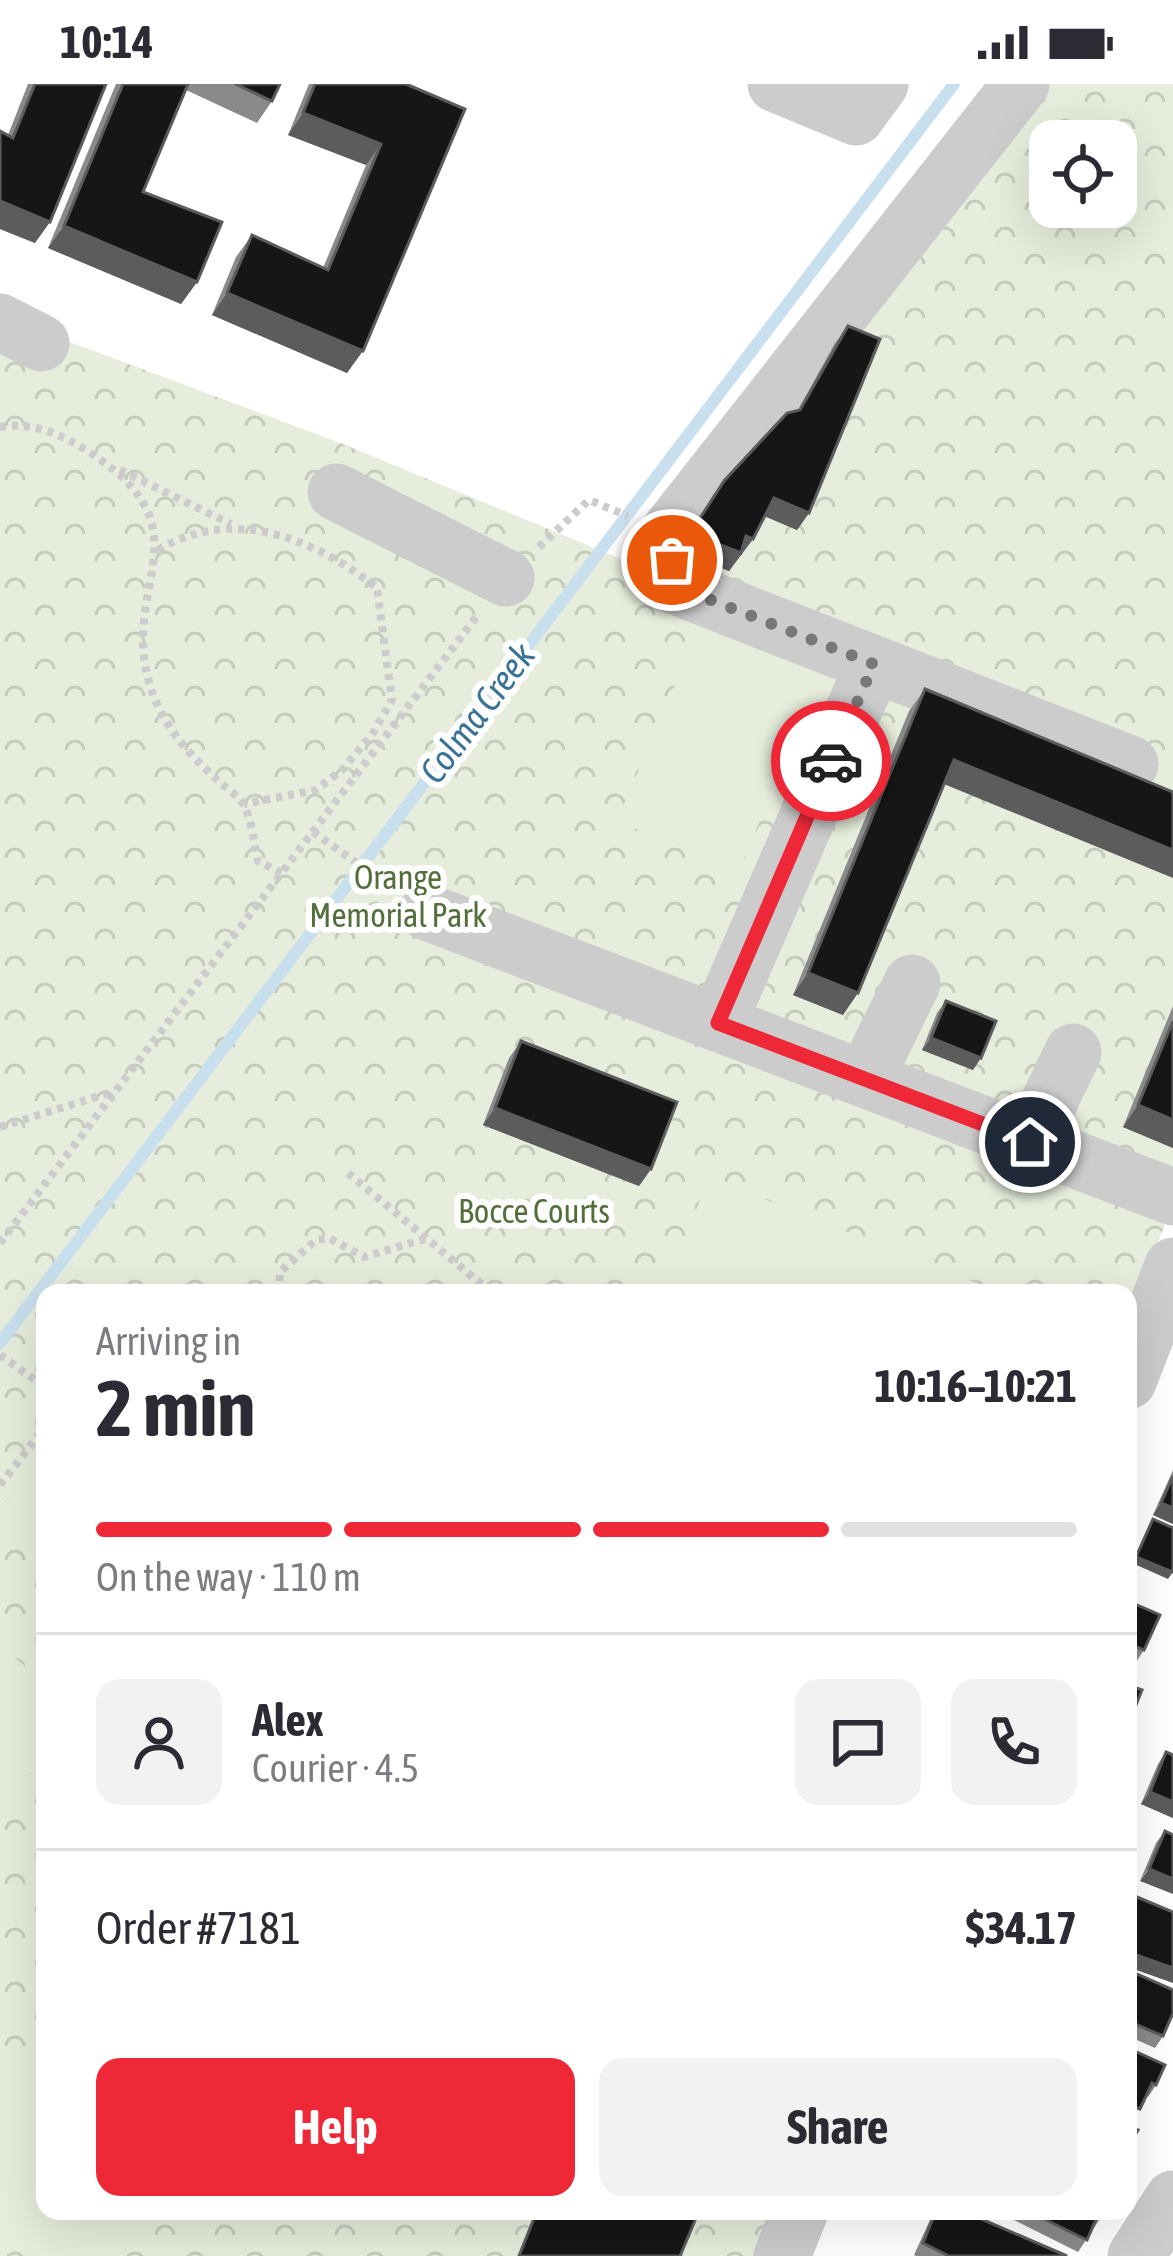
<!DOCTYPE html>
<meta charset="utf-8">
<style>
body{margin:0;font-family:"Asap Condensed",sans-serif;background:#f2f2f3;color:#2b2b33;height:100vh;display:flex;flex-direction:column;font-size:45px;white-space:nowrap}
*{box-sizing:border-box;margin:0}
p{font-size:39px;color:#7c7c81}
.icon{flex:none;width:66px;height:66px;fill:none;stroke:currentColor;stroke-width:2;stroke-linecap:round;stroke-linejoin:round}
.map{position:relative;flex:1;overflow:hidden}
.panel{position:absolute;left:36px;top:1200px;width:1101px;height:936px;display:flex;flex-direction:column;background:#fff;border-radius:24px;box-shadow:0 12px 48px #0002}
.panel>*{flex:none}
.tools{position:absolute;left:1029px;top:36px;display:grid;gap:24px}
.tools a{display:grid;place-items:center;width:108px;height:108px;border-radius:24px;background:#fff;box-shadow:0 12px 48px #0002;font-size:60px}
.pin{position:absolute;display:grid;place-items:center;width:102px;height:102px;color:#fff;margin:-51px;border:6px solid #fff;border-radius:50%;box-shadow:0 3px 12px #0007}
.courier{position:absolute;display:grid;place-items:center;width:120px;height:120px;margin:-60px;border:9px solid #ef2838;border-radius:50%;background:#fff;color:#222;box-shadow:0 3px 15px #0007}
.head em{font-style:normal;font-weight:700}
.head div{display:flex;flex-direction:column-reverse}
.head{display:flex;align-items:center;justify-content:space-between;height:204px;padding:0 60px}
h1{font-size:78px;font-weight:700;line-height:90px}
.bar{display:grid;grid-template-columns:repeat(4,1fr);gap:18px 12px;align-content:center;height:144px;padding:0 60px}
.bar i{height:15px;border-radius:9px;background:#e1e1e2}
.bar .active{background:#ef2838}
.bar p{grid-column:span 4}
.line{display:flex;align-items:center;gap:30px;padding:0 60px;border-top:3px solid #e1e1e2}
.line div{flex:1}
.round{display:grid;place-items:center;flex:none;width:126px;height:126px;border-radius:24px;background:#f2f2f3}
.primary-button{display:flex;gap:24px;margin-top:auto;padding:24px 60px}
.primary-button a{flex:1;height:138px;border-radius:24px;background:#ef2838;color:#fff;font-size:48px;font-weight:700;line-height:138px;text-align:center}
.primary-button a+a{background:#f2f2f3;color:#2b2b33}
.status{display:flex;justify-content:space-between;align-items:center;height:84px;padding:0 60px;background:#fff;direction:ltr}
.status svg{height:33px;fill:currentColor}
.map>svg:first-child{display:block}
.forest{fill:url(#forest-crowns);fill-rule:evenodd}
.pitch{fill:#e6eddc}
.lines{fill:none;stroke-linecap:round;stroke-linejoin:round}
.stream{stroke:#c8dfee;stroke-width:12}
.path{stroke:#ccc;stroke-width:8;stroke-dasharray:6 6;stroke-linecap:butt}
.minor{stroke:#ccc;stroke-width:57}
.wall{fill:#8a8a8a}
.shaded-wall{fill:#5c5c5c}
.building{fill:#161616;stroke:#5c5c5c;stroke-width:3}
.done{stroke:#787878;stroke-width:12;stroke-dasharray:0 21.6}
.route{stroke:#ef2838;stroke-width:15}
.labels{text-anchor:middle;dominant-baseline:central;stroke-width:12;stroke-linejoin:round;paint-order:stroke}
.park-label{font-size:33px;fill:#526e3a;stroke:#fff}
.water-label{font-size:36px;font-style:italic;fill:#387297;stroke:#fff}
</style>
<div class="status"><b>10:14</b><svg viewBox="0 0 49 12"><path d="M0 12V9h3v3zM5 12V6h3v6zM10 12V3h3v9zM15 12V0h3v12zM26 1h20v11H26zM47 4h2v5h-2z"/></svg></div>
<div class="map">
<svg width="1173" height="2172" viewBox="0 0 1173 2172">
<defs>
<pattern id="forest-crowns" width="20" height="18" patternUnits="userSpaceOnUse" patternTransform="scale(3)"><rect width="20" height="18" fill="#e6eddc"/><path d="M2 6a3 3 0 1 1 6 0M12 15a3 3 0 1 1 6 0" fill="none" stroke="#c6ccbd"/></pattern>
</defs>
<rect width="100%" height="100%" fill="#fff"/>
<path class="forest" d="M1044,0H1173V1121L1128,1232V1209H45V2127H772L755,2172H0V232L343,360L645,485ZM1050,57H1116V123H1050Z"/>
<g class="pitch">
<path d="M701,539L822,591L738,788L617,737Z"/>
<path d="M709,1093L1001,1209H663Z"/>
<path d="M45,1372V1483L0,1444V1424Z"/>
<path d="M0,1560L45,1600V1668L0,1720Z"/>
<path d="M45,1948V2127H144L106,2172H31L0,2146V2002Z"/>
</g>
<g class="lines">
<path class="stream" d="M0,1259L954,0"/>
<g class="path">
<path d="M0,343C33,338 58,349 86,366C219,450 108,504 156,618C169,647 189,670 212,691C221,701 239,711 245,723C252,738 254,760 258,777L281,789"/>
<path d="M120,386L231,440"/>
<path d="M539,463L589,416L628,432"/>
<path d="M158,466C231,422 313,453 377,504L392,616L373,649L343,685L316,706L244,720"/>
<path d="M313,748L391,803"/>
<path d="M0,1043L115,1007"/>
<path d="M348,1089L492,1209"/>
<path d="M0,1159L477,532"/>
<path d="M279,1209L280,1188L316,1156L329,1154L364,1173L428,1154"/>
<path d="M0,1271L45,1303"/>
<path d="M0,1401L45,1343"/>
</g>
<g class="minor">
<path d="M776,0L856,33L880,0"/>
<path d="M1021,0L668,449L675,502L1130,680"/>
<path d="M0,238L41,259"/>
<path d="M336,408L506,494"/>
<path d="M427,828L1173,1113"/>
<path d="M718,939L874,580"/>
<path d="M865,995L912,899"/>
<path d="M1030,1058L1073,968"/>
<path d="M1128,1297L1173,1182"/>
<path d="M782,2172L800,2127"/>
<path d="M1136,2172L1173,2115"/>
</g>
</g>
<g class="wall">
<path d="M28,0H106L35,159L0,145V47L8,51Z"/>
<path d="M116,0H280L272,17L257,39L186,6L143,108L197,198L181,220L48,164Z"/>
<path d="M309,0H406L347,289L212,231L236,173L252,151L323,184L366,81L288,51Z"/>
<path d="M848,242L809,429L797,446L764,432L753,455L729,487L685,469L683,459L712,414L798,326L835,259Z"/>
<path d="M925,605L944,700L843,931L793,911L909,627Z"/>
<path d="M946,917L973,986L922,966L937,929Z"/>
<path d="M1173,922V1064L1123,1043Z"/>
<path d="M521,957L651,1085L639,1102L483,1041L509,974Z"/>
<path d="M1173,1386V1440L1153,1431Z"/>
<path d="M1128,1517L1144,1566L1136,1578L1128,1574Z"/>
<path d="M1166,1668L1173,1734L1141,1720L1158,1680Z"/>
<path d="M1165,1747L1173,1751L1140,1797L1156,1759Z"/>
<path d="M1128,1886L1163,1952L1155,1964L1128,1952Z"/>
<path d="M1128,1964L1156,2001L1148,2013L1146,2012L1131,2037L1128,2036Z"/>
<path d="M934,2127H963L1067,2172H916L914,2171Z"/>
<path d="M1001,2127H1105L1078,2168L1000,2129Z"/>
</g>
<g class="shaded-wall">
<path d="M303,29L381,60L366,81L288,51Z"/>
<path d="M0,117L50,138L35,159L0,145Z"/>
<path d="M64,142L197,198L181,220L48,164Z"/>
<path d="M227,209L363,267L347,289L212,231Z"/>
<path d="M774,414L809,429L797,446L762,431Z"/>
<path d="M698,452H746L753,455L729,487L685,469Z"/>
<path d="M954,676L1173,766V794L939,698Z"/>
<path d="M808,889L858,909L843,931L793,911Z"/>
<path d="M931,954L981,974L973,986L922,966Z"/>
<path d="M1138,1021L1173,1036V1064L1123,1043Z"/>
<path d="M495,1024L651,1085L639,1102L483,1041Z"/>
<path d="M1161,1419L1173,1424V1440L1153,1431Z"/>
<path d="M1136,1473L1173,1488L1168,1495L1132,1479Z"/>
<path d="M1150,1708L1173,1718V1734L1141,1720Z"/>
<path d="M1149,1785L1173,1795V1810L1140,1797Z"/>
<path d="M1128,1868L1173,1884V1899L1128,1883Z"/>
</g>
<g class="building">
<path d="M35,0H106L50,138L0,117V47L13,54Z"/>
<path d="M123,0H188L143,108L222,138L197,198L64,142Z"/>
<path d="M235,0H280L272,17Z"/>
<path d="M315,0H406L465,25L363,267L227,209L252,151L328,186L381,60L303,29Z"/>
<path d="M848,242L880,255L809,429L774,414L753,455L746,452L741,469L698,452L695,442L724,397L787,329L800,326Z"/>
<path d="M925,605L1173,708V766L954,676L858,909L808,889Z"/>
<path d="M946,917L996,937L981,974L931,954Z"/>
<path d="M1173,937V1036L1138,1021Z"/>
<path d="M521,957L677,1018L651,1085L495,1024Z"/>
<path d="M1173,1392V1424L1161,1419Z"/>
<path d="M1153,1435L1173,1444V1488L1136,1473Z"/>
<path d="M1128,1517L1160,1531L1144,1566L1128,1559Z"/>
<path d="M1128,1601L1142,1606L1128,1641Z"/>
<path d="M1166,1668L1173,1671V1718L1150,1708Z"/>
<path d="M1165,1747L1173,1751V1795L1149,1785Z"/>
<path d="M1137,1813L1173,1828V1884L1128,1868V1835Z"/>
<path d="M1128,1886L1173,1906V1929L1163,1952L1128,1937Z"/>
<path d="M1128,1964L1165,1981L1156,2001L1152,1999L1140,2025L1128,2020Z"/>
<path d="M1128,2042L1138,2046L1128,2064Z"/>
<path d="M537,2127H699L680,2172H519Z"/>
<path d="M936,2127H963L1067,2172H949L923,2159Z"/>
<path d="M1028,2127H1105L1102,2133L1098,2131L1087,2156Z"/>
</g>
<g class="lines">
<path class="done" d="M672,476L675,502L874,580L831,677"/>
<path class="route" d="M831,677L718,939L1030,1058"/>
</g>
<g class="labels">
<g class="park-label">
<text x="398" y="793">Orange<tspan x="398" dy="38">Memorial Park</tspan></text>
<text x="534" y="1127">Bocce Courts</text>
</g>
<g class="water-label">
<text transform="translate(477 629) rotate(-53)">Colma Creek</text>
</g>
</g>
</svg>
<div class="tools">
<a><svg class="icon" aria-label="locate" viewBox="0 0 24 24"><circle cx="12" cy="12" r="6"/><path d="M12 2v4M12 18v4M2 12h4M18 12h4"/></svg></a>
</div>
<div class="pin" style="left:672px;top:476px;background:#ea580c"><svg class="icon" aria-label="bag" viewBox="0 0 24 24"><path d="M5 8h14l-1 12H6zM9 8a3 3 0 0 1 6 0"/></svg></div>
<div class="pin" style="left:1030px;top:1058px;background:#1f2937"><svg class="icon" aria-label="home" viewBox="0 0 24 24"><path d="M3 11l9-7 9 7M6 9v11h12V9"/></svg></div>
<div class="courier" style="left:831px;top:677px"><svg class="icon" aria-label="car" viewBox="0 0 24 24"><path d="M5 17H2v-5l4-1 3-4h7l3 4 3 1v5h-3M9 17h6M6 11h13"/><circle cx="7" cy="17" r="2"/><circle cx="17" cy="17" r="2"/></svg></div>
<section class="panel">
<div class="head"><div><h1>2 min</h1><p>Arriving in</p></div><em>10:16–10:21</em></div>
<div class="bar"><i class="active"></i><i class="active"></i><i class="active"></i><i></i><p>On the way · 110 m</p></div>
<div class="line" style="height:216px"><a class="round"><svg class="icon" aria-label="person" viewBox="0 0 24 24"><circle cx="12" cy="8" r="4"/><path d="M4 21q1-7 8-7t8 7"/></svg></a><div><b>Alex</b><p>Courier · 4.5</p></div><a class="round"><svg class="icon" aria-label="chat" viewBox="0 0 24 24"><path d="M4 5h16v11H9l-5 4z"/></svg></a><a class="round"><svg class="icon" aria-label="phone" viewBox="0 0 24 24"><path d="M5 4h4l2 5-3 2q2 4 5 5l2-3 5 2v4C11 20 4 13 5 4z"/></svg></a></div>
<div class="line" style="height:156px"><div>Order #7181</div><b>$34.17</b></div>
<div class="primary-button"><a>Help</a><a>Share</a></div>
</section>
</div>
